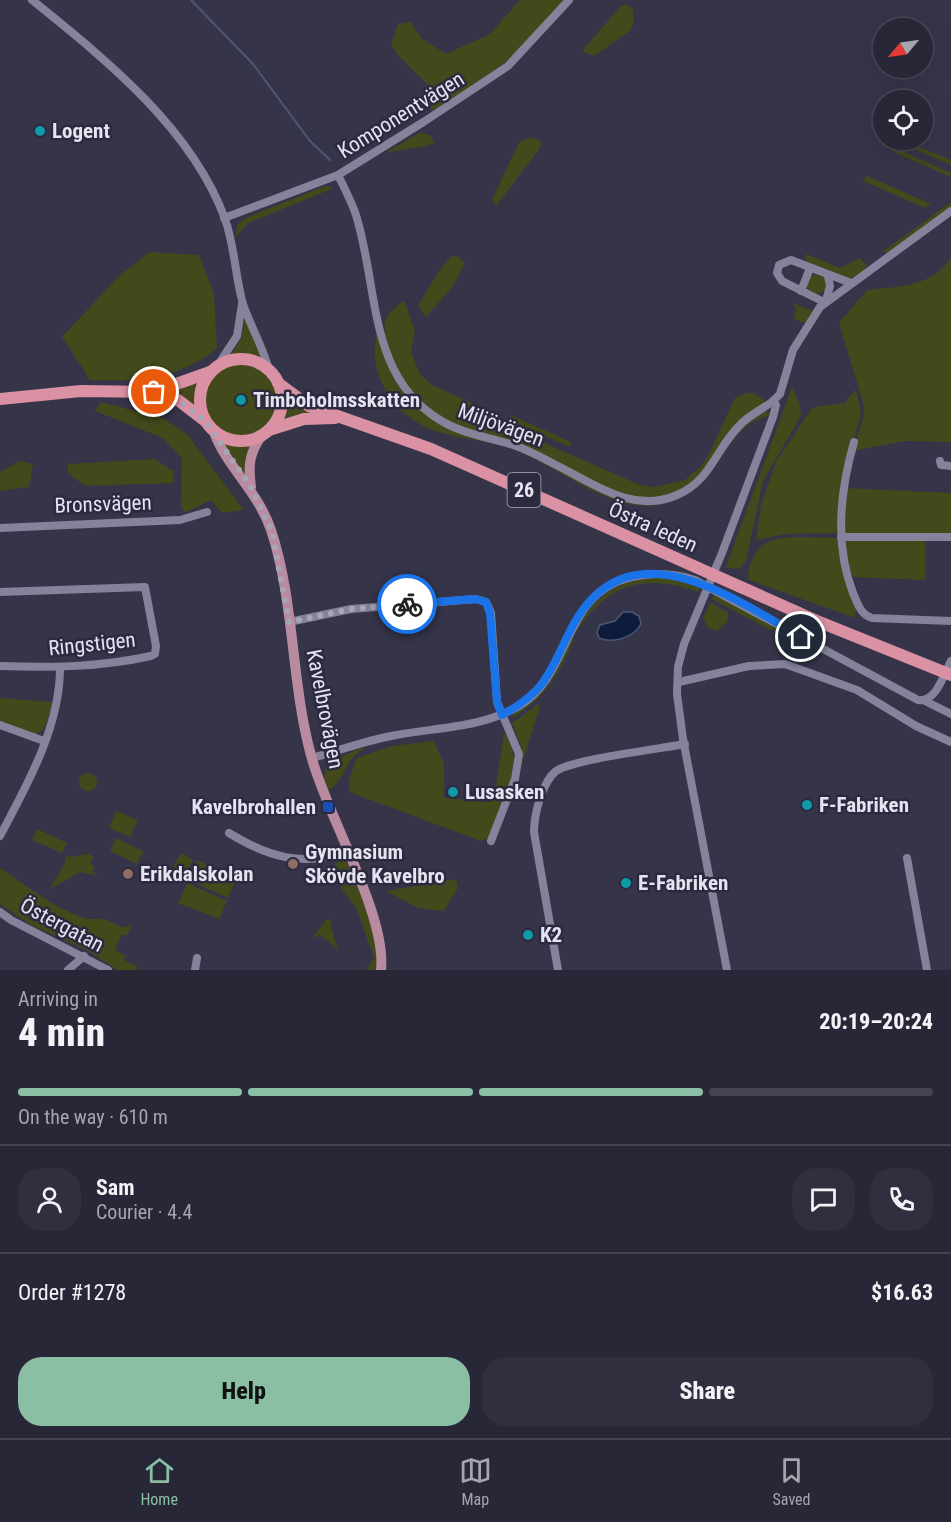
<!DOCTYPE html>
<meta charset="utf-8">
<style>
body{margin:0;font-family:"Roboto Condensed",sans-serif;background:#302f3f;color:#f1f3f6;height:100vh;display:flex;flex-direction:column;font-size:22px;white-space:nowrap}
*{box-sizing:border-box;margin:0}
p{font-size:20px;color:#a5a5ad}
.icon{flex:none;width:33px;height:33px;fill:none;stroke:currentColor;stroke-width:2;stroke-linecap:round;stroke-linejoin:round}
.map{position:relative;height:970px;overflow:hidden}
.side{display:flex;flex-direction:column;background:#282737;flex:1}
.side>*{flex:none}
.needle{width:39px;rotate:241deg}
.controls{position:absolute;left:873px;top:18px;display:grid;gap:12px}
.controls a{display:grid;place-items:center;width:60px;height:60px;border-radius:50%;background:#282737;box-shadow:0 6px 24px #0002,0 0 0 2px #444452;font-size:30px}
.pin{position:absolute;display:grid;place-items:center;width:51px;height:51px;color:#fff;margin:-26px;border:3px solid #fff;border-radius:50%;box-shadow:0 2px 6px #0007}
.courier{position:absolute;display:grid;place-items:center;width:60px;height:60px;margin:-30px;border:4px solid #1a73e8;border-radius:50%;background:#fff;color:#222;box-shadow:0 2px 8px #0007}
.headline em{font-style:normal;font-weight:800}
.headline div{display:flex;flex-direction:column-reverse}
.headline{display:flex;align-items:center;justify-content:space-between;height:102px;padding:0 18px}
h1{font-size:39px;font-weight:800;line-height:45px}
.bar{display:grid;grid-template-columns:repeat(4,1fr);gap:9px 6px;align-content:center;height:72px;padding:0 18px}
.bar i{height:8px;border-radius:4px;background:#444452}
.bar .on{background:#8abfa5}
.bar p{grid-column:span 4}
.line{display:flex;align-items:center;gap:15px;padding:0 18px;border-top:2px solid #444452}
.line div{flex:1}
.round{display:grid;place-items:center;flex:none;width:63px;height:63px;border-radius:24px;background:#302f3f}
.cta{display:flex;gap:12px;margin-top:auto;padding:12px 18px}
.cta a{flex:1;height:69px;border-radius:24px;background:#8abfa5;color:#111;font-size:24px;font-weight:800;line-height:69px;text-align:center}
.cta a+a{background:#302f3f;color:#f1f3f6}
.tabs{display:flex;justify-content:space-around;align-items:center;height:84px;border-top:2px solid #444452;background:#282737;font-size:16px;color:#a5a5ad}
.tabs a{display:grid;justify-items:center;gap:3px}
.tabs .on{color:#8abfa5}
.map>svg:first-child{display:block}
.green{fill:#42491b}
.water{fill:#0d1b3d;stroke:#4e5773;stroke-width:1.5}
.lines{fill:none;stroke-linecap:round;stroke-linejoin:round}
.stream{stroke:#4e5773;stroke-width:2}
.minor{stroke:#85839b;stroke-width:8}
.major{stroke:#b88ba0;stroke-width:10}
.highway{stroke:#da91a3;stroke-width:12}
.done{stroke:#a8a6b6;stroke-width:6;stroke-dasharray:0 10.8}
.route{stroke:#1a73e8;stroke-width:8}
.culture-dot{fill:#0f9aa8;stroke:#2c2a3e;stroke-width:2}
.transit-dot{fill:#1a4fb4;stroke:#2c2a3e;stroke-width:2}
.education-dot{fill:#8d6e63;stroke:#2c2a3e;stroke-width:2}
.labels{text-anchor:middle;dominant-baseline:central;stroke-width:5;stroke-linejoin:round;paint-order:stroke}
.shield{fill:#2c2a3e;stroke:#aeacbb;stroke-width:1.5}
.shield-label{font-size:20px;font-weight:bold;fill:#e5e3f1}
.street-label{font-size:21px;fill:#e5e3f1;stroke:#2c2a3e}
.poi-label{font-size:21px;font-weight:bold;fill:#e5e3f1;stroke:#2c2a3e;text-anchor:start}
</style>
<div class="map">
<svg width="951" height="970" viewBox="0 0 951 970">
<rect width="100%" height="100%" fill="#363449"/>
<g class="green">
<path d="M520,0H564L528,41L503,64L439,109H429L438,97C423,77 405,66 391,45L398,24L411,22L421,38L446,54L490,34Z"/>
<path d="M626,4L633,9L634,20L631,30L594,56L582,51L620,7Z"/>
<path d="M419,133L430,135L434,143L426,146L385,153Z"/>
<path d="M531,137L541,141L540,148L496,206L492,199L520,141Z"/>
<path d="M902,140L951,160V165L900,143Z"/>
<path d="M895,148L951,173V177L891,151Z"/>
<path d="M867,176L931,204L925,208L863,181Z"/>
<path d="M325,186L334,188L248,223L235,238L238,224L248,217Z"/>
<path d="M951,202V207L887,254L881,248L885,250Z"/>
<path d="M149,252L199,255L214,294L217,348C181,379 136,382 90,380L62,337L118,277Z"/>
<path d="M806,254L840,268L860,258L867,265L864,270L850,279L805,262Z"/>
<path d="M452,256L459,257L465,263L454,285L426,317L418,305C430,287 437,271 452,256Z"/>
<path d="M951,257V442L905,441L853,451L864,415V406L839,323L867,290C897,287 935,286 951,257Z"/>
<circle cx="817" cy="284" r="10"/>
<path d="M404,300L415,331L411,351L419,373L432,385L485,409L503,425L640,485L654,487L685,480L700,467L708,456L735,398L746,393H754L766,402C729,428 712,484 664,496C618,508 570,468 530,449C508,438 483,436 460,427C428,414 398,383 389,349C381,320 382,319 404,300Z"/>
<path d="M793,303L813,311L806,323L793,319L796,311Z"/>
<path d="M245,317L264,363L245,357L229,358L241,338Z"/>
<path d="M377,335C382,343 384,356 388,366C398,391 417,409 440,424L523,452L619,500L655,504L693,489L704,480L738,431L765,411L770,413L768,416C720,427 722,491 663,504C610,516 556,463 507,447C475,437 435,439 408,416C385,398 368,365 377,335Z"/>
<circle cx="241" cy="400" r="37"/>
<path d="M202,378L197,398L199,413L167,392Z"/>
<path d="M792,387L800,404L801,416L763,481L746,561L739,569L725,568L730,565L726,566Z"/>
<path d="M856,389L861,414L853,442L839,533L787,534L756,540L761,505L776,462L810,411L814,407L845,403Z"/>
<path d="M283,391L317,413L277,425L283,412Z"/>
<path d="M101,402L163,418L187,434L244,510L222,513L211,500L186,512L181,508L182,458L163,438L95,411Z"/>
<path d="M508,414L571,442V445L568,446L512,421Z"/>
<path d="M219,439L231,443H252L245,460L246,477Z"/>
<path d="M155,459L173,471V483L85,486L68,473V464Z"/>
<path d="M20,461L33,464L29,487L0,491V472Z"/>
<path d="M844,488L951,493V534L843,533Z"/>
<path d="M801,537L839,538L856,609L855,618L749,580C747,572 749,568 752,561C761,537 779,538 801,537Z"/>
<path d="M851,539L925,540V580L850,577L845,544Z"/>
<path d="M661,577L701,587L698,592C644,573 608,583 576,632L574,631C598,595 615,580 661,577Z"/>
<path d="M714,593L782,631L770,630L712,599Z"/>
<path d="M710,602L728,613L727,622L717,631L707,627L703,618L709,605L710,607Z"/>
<path d="M571,637L574,638C559,677 546,696 511,719C516,708 534,700 543,691C557,676 564,656 571,637Z"/>
<path d="M0,698L53,702L44,729L36,734L0,723Z"/>
<path d="M538,704L540,706L522,764V748L512,723Z"/>
<path d="M504,733C528,759 499,809 488,838L481,841L349,792V780L357,758L391,746L434,741L444,764V798L489,802L496,786Z"/>
<path d="M362,747L364,749C343,759 349,778 327,791L324,777L327,764Z"/>
<circle cx="88" cy="782" r="9"/>
<path d="M116,811L138,820L130,837L109,828Z"/>
<path d="M37,829L67,843L62,853L32,840Z"/>
<path d="M116,838L143,851L137,864L110,851Z"/>
<path d="M89,854L94,857L90,863L95,867L92,871L97,876L80,872L50,889L65,863V857Z"/>
<path d="M183,854L193,860L183,877L175,873L173,868L179,856Z"/>
<path d="M197,860L236,879L228,898L188,880Z"/>
<path d="M338,860L347,862L374,926L378,970H366L374,958L357,910L340,886L334,865Z"/>
<path d="M0,868C27,886 54,908 84,918C90,920 97,918 103,919C114,921 120,932 132,924L127,936L122,934L115,950L126,956L124,960L138,967L137,970H117L90,952L31,925L0,904Z"/>
<path d="M456,879L458,888L444,911L418,908L386,891Z"/>
<path d="M187,883L227,901L219,919L178,903Z"/>
<path d="M334,919L330,923L338,950L320,934L317,938L314,936L326,920Z"/>
</g>
<path class="water" d="M623,612H632L639,616L641,624C634,637 614,644 599,638L597,632L600,625L615,621Z"/>
<g class="lines">
<path class="stream" d="M191,0L253,64L310,141L330,160"/>
<g class="minor">
<path d="M32,0C105,59 192,128 225,219C235,247 235,276 243,304C250,325 265,351 269,371"/>
<path d="M338,175C344,187 350,199 355,212C379,284 366,375 440,420C462,434 489,437 513,445C529,450 544,459 558,466C596,485 634,514 677,495C711,481 716,448 740,425C749,415 763,409 773,401"/>
<path d="M224,218L338,175L425,121L508,66L569,0"/>
<path d="M801,291L810,268"/>
<path d="M826,301L830,286L828,276"/>
<path d="M824,302L782,281L777,273L779,265L791,260L851,283"/>
<path d="M216,368L237,336L242,304"/>
<path d="M854,442C840,491 834,544 853,593C858,604 860,614 872,618L951,621"/>
<path d="M940,461L941,465L951,466"/>
<path d="M0,528L180,520L207,512"/>
<path d="M841,537H951"/>
<path d="M0,592L145,587L156,646L155,654L151,656C101,667 52,668 0,666"/>
<path d="M289,622L351,609L476,599L486,602L491,613L497,702L519,754L515,779L491,841"/>
<path d="M679,682L749,666L785,664L857,690L916,726L951,742"/>
<path d="M925,701L951,714"/>
<path d="M0,725L44,741"/>
<path d="M312,758C338,751 364,741 391,736C435,727 479,729 519,706C573,674 561,593 632,577C654,572 674,573 695,580L918,700C936,703 944,674 951,661"/>
<path d="M229,833C268,857 302,867 347,852"/>
<path d="M0,836C27,785 60,727 60,668"/>
<path d="M907,858L927,970"/>
<path d="M0,912L11,920L108,970"/>
<path d="M68,970L84,956"/>
<path d="M195,970L197,958"/>
<path d="M558,970L534,832C534,815 542,782 556,771C574,759 659,749 685,744"/>
<path d="M727,970L683,739L677,694L678,667L684,644L722,553L773,417L776,405L773,401L780,394L793,350L820,307L951,211"/>
</g>
<g class="major">
<path d="M214,432C226,466 258,491 271,530C295,602 291,686 312,759C328,817 387,916 381,970"/>
<path d="M251,487C248,465 249,454 262,435"/>
</g>
<g class="highway">
<circle cx="241" cy="400" r="41"/>
<path d="M278,383L309,406L431,449L817,621L951,675"/>
<path d="M154,392L178,400L204,420"/>
<path d="M0,399L81,391L154,392L210,372"/>
<path d="M269,430L304,419L335,418"/>
</g>
</g>
<g class="lines">
<path class="done" d="M154,392L178,400L205,421L251,487L272,531L289,622L351,609L407,604"/>
<path class="route" d="M407,604L476,599L486,602L490,613L497,702L502,715C548,690 549,672 571,629C626,522 730,596 801,637"/>
</g>
<g class="culture-dot">
<circle cx="40" cy="131" r="6"/>
<circle cx="241" cy="400" r="6"/>
<circle cx="453" cy="792" r="6"/>
<circle cx="807" cy="805" r="6"/>
<circle cx="626" cy="883" r="6"/>
<circle cx="528" cy="935" r="6"/>
</g>
<rect class="transit-dot" x="322" y="801" width="12" height="12" rx="3"/>
<g class="education-dot">
<circle cx="293" cy="864" r="6"/>
<circle cx="128" cy="874" r="6"/>
</g>
<g class="labels">
<rect class="shield" x="507.5" y="473" width="33" height="34" rx="4.5"/>
<g class="shield-label">
<text x="524" y="490">26</text>
</g>
<g class="street-label">
<text transform="translate(401 115) rotate(-32)">Komponentvägen</text>
<text transform="translate(501 425) rotate(20)">Miljövägen</text>
<text transform="translate(103 504) rotate(-2)">Bronsvägen</text>
<text transform="translate(653 527) rotate(24)">Östra leden</text>
<text transform="translate(92 644) rotate(-6)">Ringstigen</text>
<text transform="translate(325 709) rotate(79)">Kavelbrovägen</text>
<text transform="translate(62 925) rotate(28)">Östergatan</text>
</g>
<g class="poi-label">
<text x="52" y="131">Logent</text>
<text x="253" y="400">Timboholmsskatten</text>
<text x="465" y="792">Lusasken</text>
<text x="819" y="805">F-Fabriken</text>
<text x="316" y="807" text-anchor="end">Kavelbrohallen</text>
<text x="305" y="852">Gymnasium<tspan x="305" dy="24">Skövde Kavelbro</tspan></text>
<text x="140" y="874">Erikdalskolan</text>
<text x="638" y="883">E-Fabriken</text>
<text x="540" y="935">K2</text>
</g>
</g>
</svg>
<div class="controls">
<a><svg class="needle" viewBox="-14 -14 28 28"><path d="M0-13l5 13h-10z" fill="#e53935"/><path d="M0 13l5-13h-10z" fill="#a5a5ad"/></svg></a>
<a><svg class="icon" aria-label="locate" viewBox="0 0 24 24"><circle cx="12" cy="12" r="6"/><path d="M12 2v4M12 18v4M2 12h4M18 12h4"/></svg></a>
</div>
<div class="pin" style="left:154px;top:392px;background:#ea580c"><svg class="icon" aria-label="bag" viewBox="0 0 24 24"><path d="M5 8h14l-1 12H6zM9 8a3 3 0 0 1 6 0"/></svg></div>
<div class="pin" style="left:801px;top:637px;background:#1f2937"><svg class="icon" aria-label="home" viewBox="0 0 24 24"><path d="M3 11l9-7 9 7M6 9v11h12V9"/></svg></div>
<div class="courier" style="left:407px;top:604px"><svg class="icon" aria-label="bike" viewBox="0 0 24 24"><circle cx="6" cy="16" r="4"/><circle cx="18" cy="16" r="4"/><path d="M6 16l4-8h5l3 8M10 8l3 8H6M13 5h3"/></svg></div>
</div>
<section class="side">
<div class="headline"><div><h1>4 min</h1><p>Arriving in</p></div><em>20:19–20:24</em></div>
<div class="bar"><i class="on"></i><i class="on"></i><i class="on"></i><i></i><p>On the way · 610 m</p></div>
<div class="line" style="height:108px"><a class="round"><svg class="icon" aria-label="person" viewBox="0 0 24 24"><circle cx="12" cy="8" r="4"/><path d="M4 21q1-7 8-7t8 7"/></svg></a><div><b>Sam</b><p>Courier · 4.4</p></div><a class="round"><svg class="icon" aria-label="chat" viewBox="0 0 24 24"><path d="M4 5h16v11H9l-5 4z"/></svg></a><a class="round"><svg class="icon" aria-label="phone" viewBox="0 0 24 24"><path d="M5 4h4l2 5-3 2q2 4 5 5l2-3 5 2v4C11 20 4 13 5 4z"/></svg></a></div>
<div class="line" style="height:78px"><div>Order #1278</div><b>$16.63</b></div>
<div class="cta"><a>Help</a><a>Share</a></div>
</section>
<nav class="tabs">
<a class="on"><svg class="icon" aria-label="home" viewBox="0 0 24 24"><path d="M3 11l9-7 9 7M6 9v11h12V9"/></svg>Home</a>
<a><svg class="icon" aria-label="map" viewBox="0 0 24 24"><path d="M3 6l6-2 6 2 6-2v14l-6 2-6-2-6 2zM9 4v14M15 6v14"/></svg>Map</a>
<a><svg class="icon" aria-label="saved" viewBox="0 0 24 24"><path d="M7 4h10v16l-5-4-5 4z"/></svg>Saved</a>
</nav>
